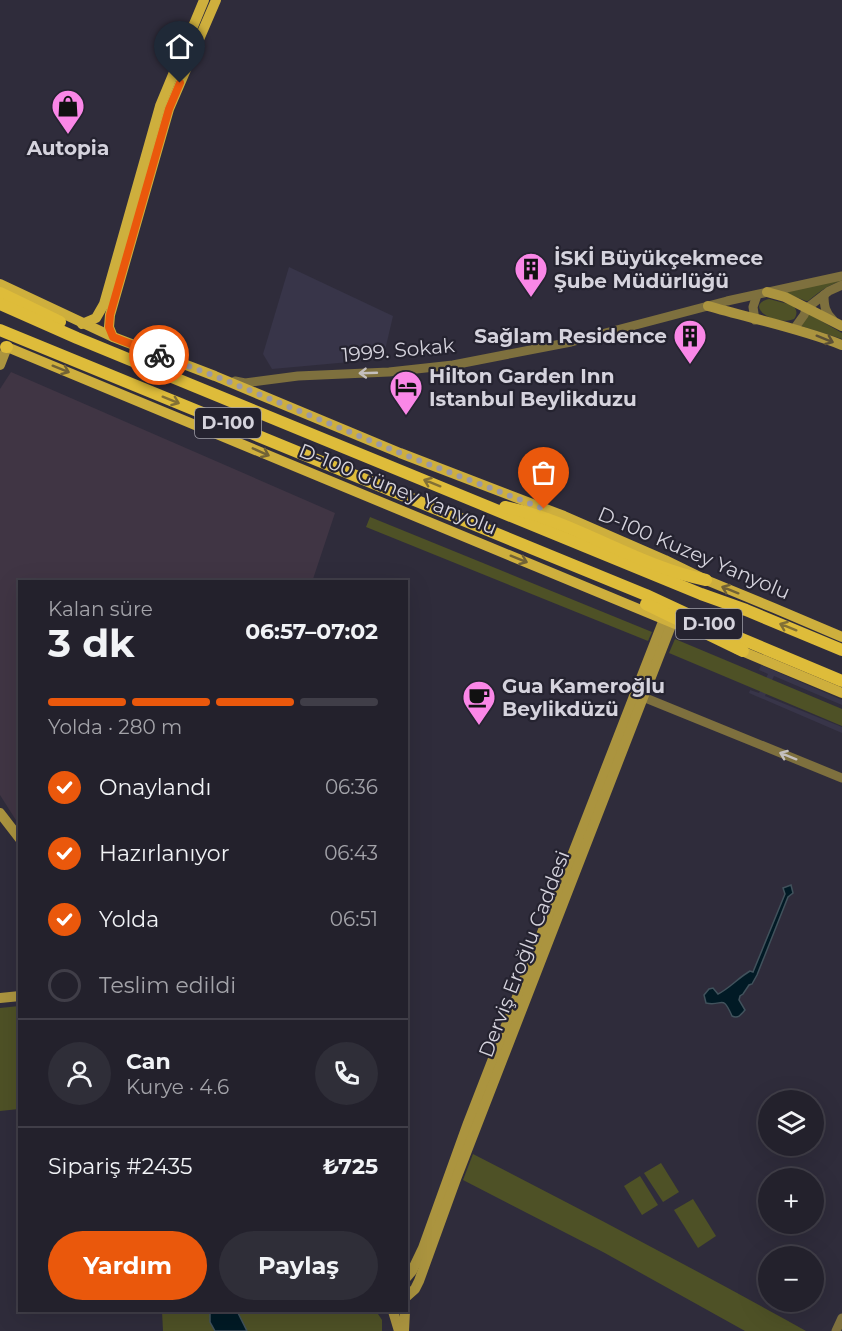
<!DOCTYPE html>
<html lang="tr">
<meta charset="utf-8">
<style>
body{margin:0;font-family:Montserrat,sans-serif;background:#2f2e38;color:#f1f3f6;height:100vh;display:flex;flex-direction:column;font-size:22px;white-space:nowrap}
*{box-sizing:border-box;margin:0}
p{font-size:20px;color:#a3a3a9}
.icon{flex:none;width:33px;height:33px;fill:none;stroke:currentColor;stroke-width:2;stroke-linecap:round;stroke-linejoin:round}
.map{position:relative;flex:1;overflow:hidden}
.details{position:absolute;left:18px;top:580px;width:390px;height:732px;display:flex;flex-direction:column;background:#23212c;border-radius:0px;box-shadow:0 6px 24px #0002,0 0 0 2px #403e48}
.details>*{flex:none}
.fabs{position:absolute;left:758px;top:1090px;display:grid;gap:12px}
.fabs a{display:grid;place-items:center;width:66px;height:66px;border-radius:50%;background:#23212c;box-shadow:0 6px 24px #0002,0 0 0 2px #403e48;font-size:30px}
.pin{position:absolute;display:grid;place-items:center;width:51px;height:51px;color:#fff;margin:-62px -26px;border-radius:50% 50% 50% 0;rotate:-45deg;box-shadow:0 0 6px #0007}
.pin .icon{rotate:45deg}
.courier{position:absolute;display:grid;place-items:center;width:60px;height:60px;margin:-30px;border:4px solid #ea580c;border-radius:50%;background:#fff;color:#222;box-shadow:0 2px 8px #0007}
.headline em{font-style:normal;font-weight:700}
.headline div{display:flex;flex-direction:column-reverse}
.headline{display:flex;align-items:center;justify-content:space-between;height:102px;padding:0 30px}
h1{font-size:39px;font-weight:700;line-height:45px}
.bar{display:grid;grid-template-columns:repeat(4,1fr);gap:9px 6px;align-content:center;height:72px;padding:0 30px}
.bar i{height:8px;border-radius:4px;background:#403e48}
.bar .selected{background:#ea580c}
.bar p{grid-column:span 4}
.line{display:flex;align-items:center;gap:15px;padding:0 30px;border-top:2px solid #403e48}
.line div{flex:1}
.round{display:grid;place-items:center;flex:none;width:63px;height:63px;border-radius:32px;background:#2f2e38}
ol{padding:0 30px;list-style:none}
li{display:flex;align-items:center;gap:18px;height:66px}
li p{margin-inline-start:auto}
li .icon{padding:6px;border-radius:50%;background:#ea580c;color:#fff;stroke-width:4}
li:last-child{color:#a3a3a9}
li i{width:33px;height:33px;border:3px solid #403e48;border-radius:50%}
.button{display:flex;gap:12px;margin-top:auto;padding:12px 30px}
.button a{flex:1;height:69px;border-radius:36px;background:#ea580c;color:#fff;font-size:24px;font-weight:700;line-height:69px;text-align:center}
.button a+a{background:#2f2e38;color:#f1f3f6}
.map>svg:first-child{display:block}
.industrial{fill:#403544}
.built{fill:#383549}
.green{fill:#4e5126}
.water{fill:#011a25;stroke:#41525c;stroke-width:1.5}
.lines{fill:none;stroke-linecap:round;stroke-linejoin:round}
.tertiary{stroke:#7e703e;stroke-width:9}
.secondary{stroke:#ab943f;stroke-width:10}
.primary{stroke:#ceaf3d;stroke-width:10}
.trunk{stroke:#debc3a;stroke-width:12}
.oneway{stroke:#5b5036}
.oneway2{stroke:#716236}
.oneway3{stroke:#c4bfbd}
.oneway4{stroke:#827035}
.done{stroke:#9b99a4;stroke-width:6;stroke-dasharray:0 10.8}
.route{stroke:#ea580c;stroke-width:8}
.labels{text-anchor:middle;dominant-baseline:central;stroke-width:4.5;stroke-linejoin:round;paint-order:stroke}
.shield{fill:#252330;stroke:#a09ea9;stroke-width:1.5}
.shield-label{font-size:18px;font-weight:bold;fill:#d5d3dd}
.poi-label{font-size:20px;font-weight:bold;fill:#d5d3dd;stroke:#252330;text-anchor:start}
.street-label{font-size:20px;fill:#d5d3dd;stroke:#252330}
</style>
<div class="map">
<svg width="842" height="1331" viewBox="0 0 842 1331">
<rect width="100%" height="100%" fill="#2f2c3b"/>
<path class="industrial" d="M11,372L335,513L312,582H20L19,825L0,795V389Z"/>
<g class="built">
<path d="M289,267L393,316L383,359L272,369L263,354Z"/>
<path d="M761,665L842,700V705L774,676L765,696L842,727V733L749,693L750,690L759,693L768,674L759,670Z"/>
</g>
<g class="green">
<path d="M842,279V281C829,284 819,292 808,301H806L783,292Z"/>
<path d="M769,299L792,305C797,309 798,314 794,319C774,327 743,305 769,299Z"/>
<path d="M809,314L842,333V339L801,326Z"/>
<path d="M370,517L652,632L648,641L366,527Z"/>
<path d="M675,639L842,709V726L669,653Z"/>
<path d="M19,1006V1109L0,1111V1008Z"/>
<path d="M473,1154C585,1211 696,1270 806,1331H745L603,1252L463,1180Z"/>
<path d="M661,1163L679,1192L663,1202L644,1173Z"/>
<path d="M640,1176L658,1205L642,1215L624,1186Z"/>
<path d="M693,1199L716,1236L698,1248L674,1210Z"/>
<path d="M162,1311H376L382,1320V1331H163Z"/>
</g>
<g class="water">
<path d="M791,885L793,893L788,897L757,975L752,984L749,985L743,994L740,996L739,1000L745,1010C741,1015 738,1019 732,1016C722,993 723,1007 706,1003L704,995L709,989L713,988L718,994C730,988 738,978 750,971L753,972L785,894L783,888Z"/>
<path d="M210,1311H237L247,1331H215L210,1322Z"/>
</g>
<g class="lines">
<g class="tertiary">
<path d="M824,295C824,305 825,313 833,320"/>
<path d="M755,320L753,307L757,295"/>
<path d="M794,329L804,315L807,308L829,291L842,285"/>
<path d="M235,381L245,383L298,376L389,372L453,365L571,342L727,301L842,276"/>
<path d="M643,697L842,778"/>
<path d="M836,1331L842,1318"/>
</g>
<g class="secondary">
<path d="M767,292L785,297L842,326"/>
<path d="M708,306C753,319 799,328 842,345"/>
<path d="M0,365L7,347"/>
<path d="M0,813L20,839"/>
<path d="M0,998L20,996"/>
<path d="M406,1278L412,1271L423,1248L468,1123L664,619"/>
<path d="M406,1297L415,1289L419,1281L456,1179L672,623"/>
<path d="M393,1311L399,1331"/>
<path d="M404,1331L405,1311"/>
</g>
<g class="primary">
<path d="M0,284L113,337L215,376L400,453L564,516L665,560L706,580L774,608L842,637"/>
<path d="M82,324L96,318L104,304L160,106L204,0"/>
<path d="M113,337L109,327L110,315L169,109L216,0"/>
<path d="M7,347L675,624"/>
<path d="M737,649L842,693"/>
</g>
<g class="trunk">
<path d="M0,293L60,322"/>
<path d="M0,304L77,338L701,594L746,610L842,650"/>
<path d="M0,330L646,595L730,634L842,681"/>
<path d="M6,347H7"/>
<path d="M505,507C575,521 636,566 706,580"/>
<path d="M646,604L743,651"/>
</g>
</g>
<defs><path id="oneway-shaft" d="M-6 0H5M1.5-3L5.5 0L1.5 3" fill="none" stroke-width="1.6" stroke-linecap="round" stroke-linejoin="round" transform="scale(1.5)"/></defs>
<use class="oneway" href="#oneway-shaft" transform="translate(825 339) rotate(22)"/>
<g class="oneway2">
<use href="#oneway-shaft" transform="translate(61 369) rotate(22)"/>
<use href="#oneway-shaft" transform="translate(261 452) rotate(24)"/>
<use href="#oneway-shaft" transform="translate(519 559) rotate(22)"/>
<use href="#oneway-shaft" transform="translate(730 590) rotate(-158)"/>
</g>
<g class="oneway3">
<use href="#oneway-shaft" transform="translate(368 373) rotate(178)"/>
<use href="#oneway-shaft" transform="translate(788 756) rotate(-158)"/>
</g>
<g class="oneway4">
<use href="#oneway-shaft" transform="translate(171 400) rotate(22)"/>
<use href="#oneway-shaft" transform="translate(432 483) rotate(-158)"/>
<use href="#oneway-shaft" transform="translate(788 627) rotate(-158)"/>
</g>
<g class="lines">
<path class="done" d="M159,355L215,376L400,453L544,509"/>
<path class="route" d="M159,355L113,337L109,327L110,315L169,109L180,83"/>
</g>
<defs>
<symbol id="shop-pin" viewBox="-11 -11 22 30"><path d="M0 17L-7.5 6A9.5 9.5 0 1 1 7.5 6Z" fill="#fa87e7" stroke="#252330"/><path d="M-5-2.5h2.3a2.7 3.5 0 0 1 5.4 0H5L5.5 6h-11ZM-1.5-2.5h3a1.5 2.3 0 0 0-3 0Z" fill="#111"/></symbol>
<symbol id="building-pin" viewBox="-11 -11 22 30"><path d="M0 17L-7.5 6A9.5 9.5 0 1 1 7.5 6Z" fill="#fa87e7" stroke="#252330"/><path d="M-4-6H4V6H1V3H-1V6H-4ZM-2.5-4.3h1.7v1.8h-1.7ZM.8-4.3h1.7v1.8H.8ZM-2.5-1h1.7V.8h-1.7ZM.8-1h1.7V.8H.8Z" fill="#111"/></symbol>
<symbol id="hotel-pin" viewBox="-11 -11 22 30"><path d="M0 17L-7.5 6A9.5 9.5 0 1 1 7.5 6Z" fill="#fa87e7" stroke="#252330"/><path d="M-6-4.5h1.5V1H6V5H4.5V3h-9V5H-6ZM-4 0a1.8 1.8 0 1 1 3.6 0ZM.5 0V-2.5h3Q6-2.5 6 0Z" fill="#111"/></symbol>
<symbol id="cafe-pin" viewBox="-11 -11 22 30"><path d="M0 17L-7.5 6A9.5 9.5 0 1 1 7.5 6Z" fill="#fa87e7" stroke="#252330"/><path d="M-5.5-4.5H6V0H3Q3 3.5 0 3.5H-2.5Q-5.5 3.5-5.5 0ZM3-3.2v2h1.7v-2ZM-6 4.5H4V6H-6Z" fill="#111"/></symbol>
</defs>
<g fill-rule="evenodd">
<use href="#shop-pin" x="49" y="87" width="38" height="52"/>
<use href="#building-pin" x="512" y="250" width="38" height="52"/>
<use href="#building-pin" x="671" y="317" width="38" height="52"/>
<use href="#hotel-pin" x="387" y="368" width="38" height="52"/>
<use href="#cafe-pin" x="460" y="678" width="38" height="52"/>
</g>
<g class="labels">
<g class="shield">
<rect x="195" y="408" width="66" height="30" rx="4.5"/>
<rect x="676" y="609" width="66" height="30" rx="4.5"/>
</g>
<g class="shield-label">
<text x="228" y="423">D-100</text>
<text x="709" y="624">D-100</text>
</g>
<g class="poi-label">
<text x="68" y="148" text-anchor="middle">Autopia</text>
<text x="554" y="258">İSKİ Büyükçekmece<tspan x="554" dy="23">Şube Müdürlüğü</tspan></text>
<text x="667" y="336" text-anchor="end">Sağlam Residence</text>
<text x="429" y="376">Hilton Garden Inn<tspan x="429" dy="23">Istanbul Beylikduzu</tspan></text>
<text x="502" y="686">Gua Kameroğlu<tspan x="502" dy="23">Beylikdüzü</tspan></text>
</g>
<g class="street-label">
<text transform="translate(398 350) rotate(-5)">1999. Sokak</text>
<text transform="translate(398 489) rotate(22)">D-100 Güney Yanyolu</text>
<text transform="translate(694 553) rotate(23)">D-100 Kuzey Yanyolu</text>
<text transform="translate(524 954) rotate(-69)">Derviş Eroğlu Caddesi</text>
</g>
</g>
</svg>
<div class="fabs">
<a><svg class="icon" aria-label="layers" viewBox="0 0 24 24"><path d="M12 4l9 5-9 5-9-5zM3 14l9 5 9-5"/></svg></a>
<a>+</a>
<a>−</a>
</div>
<div class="pin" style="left:544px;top:509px;background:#ea580c"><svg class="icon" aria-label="bag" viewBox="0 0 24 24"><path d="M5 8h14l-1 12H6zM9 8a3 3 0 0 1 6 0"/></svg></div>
<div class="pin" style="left:180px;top:83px;background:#1f2937"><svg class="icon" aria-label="home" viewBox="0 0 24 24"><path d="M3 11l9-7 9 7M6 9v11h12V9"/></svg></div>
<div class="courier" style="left:159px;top:355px"><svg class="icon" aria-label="bike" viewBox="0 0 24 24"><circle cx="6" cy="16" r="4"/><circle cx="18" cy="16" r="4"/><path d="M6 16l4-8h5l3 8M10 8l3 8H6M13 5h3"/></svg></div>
<section class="details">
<div class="headline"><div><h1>3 dk</h1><p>Kalan süre</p></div><em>06:57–07:02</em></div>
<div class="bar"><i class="selected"></i><i class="selected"></i><i class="selected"></i><i></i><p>Yolda · 280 m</p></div>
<ol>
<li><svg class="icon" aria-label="check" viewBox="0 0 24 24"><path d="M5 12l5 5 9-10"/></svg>Onaylandı<p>06:36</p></li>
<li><svg class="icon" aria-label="check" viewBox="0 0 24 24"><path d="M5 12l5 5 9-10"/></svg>Hazırlanıyor<p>06:43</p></li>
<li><svg class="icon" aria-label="check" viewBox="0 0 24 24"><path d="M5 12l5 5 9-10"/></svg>Yolda<p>06:51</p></li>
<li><i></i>Teslim edildi</li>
</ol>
<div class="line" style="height:108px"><a class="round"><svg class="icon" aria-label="person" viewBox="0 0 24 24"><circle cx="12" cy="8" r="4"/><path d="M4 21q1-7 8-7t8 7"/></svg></a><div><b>Can</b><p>Kurye · 4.6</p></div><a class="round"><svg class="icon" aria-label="phone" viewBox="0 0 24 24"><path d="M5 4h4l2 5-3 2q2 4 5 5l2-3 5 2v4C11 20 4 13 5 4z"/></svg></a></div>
<div class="line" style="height:78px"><div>Sipariş #2435</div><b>₺725</b></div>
<div class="button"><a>Yardım</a><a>Paylaş</a></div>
</section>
</div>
